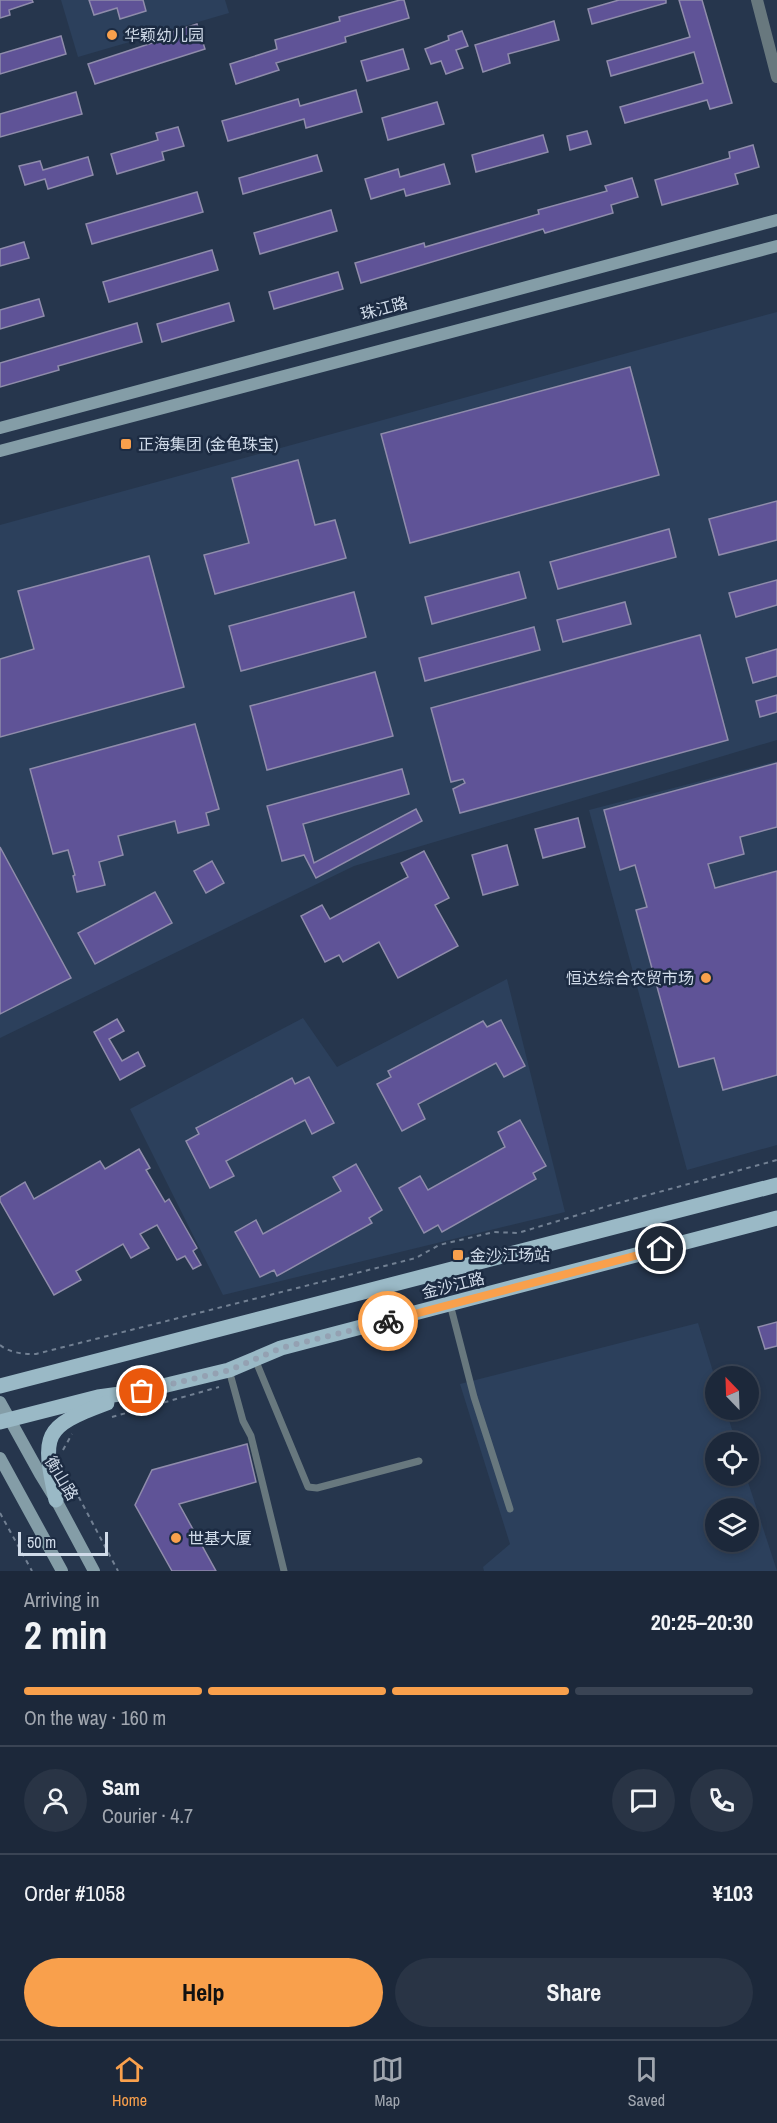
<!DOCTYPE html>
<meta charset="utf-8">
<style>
body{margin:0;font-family:"Archivo Narrow","Noto Sans SC",sans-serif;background:#293445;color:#f1f3f6;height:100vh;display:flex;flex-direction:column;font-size:22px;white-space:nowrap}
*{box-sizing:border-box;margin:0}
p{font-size:20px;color:#a0a6af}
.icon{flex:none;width:33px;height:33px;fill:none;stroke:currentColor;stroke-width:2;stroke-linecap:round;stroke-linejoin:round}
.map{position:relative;height:1571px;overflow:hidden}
.details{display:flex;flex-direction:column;background:#1c283a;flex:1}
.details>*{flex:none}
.needle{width:39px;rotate:337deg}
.controls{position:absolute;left:705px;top:1366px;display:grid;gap:12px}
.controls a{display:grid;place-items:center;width:54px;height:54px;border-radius:50%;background:#1c283a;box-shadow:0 3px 9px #0003,0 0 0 2px #3a4454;font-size:30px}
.scale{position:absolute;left:18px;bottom:15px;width:90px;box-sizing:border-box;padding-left:6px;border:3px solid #d0dbe9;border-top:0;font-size:16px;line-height:21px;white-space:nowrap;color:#d0dbe9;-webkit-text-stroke:4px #1c2b42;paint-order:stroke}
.pin{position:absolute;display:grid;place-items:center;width:51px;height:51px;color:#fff;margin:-26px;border:3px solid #fff;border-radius:50%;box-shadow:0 2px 6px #0007}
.courier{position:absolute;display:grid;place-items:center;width:60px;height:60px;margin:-30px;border:4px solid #f9a04c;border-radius:50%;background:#fff;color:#222;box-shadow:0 2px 8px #0007}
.overview em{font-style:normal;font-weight:700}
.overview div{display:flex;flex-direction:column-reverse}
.overview{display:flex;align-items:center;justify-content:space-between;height:102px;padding:0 24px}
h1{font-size:39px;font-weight:700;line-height:45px}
.bar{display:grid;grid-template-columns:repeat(4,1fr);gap:9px 6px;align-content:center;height:72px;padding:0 24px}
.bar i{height:8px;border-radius:4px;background:#3a4454}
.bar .active{background:#f9a04c}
.bar p{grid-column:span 4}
.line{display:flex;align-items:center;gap:15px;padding:0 24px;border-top:2px solid #3a4454}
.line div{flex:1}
.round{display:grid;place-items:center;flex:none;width:63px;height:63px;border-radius:32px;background:#293445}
.primary-button{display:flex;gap:12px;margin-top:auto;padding:12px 24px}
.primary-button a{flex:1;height:69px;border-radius:36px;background:#f9a04c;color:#111;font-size:24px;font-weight:700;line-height:69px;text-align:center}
.primary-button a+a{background:#293445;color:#f1f3f6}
.dock{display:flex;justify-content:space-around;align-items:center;height:84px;border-top:2px solid #3a4454;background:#1c283a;font-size:16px;color:#a0a6af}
.dock a{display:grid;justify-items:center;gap:3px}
.dock .active{color:#f9a04c}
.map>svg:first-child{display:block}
.built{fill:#2c405c;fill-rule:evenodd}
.building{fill:#5f5397;stroke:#8f8cab;stroke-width:1.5}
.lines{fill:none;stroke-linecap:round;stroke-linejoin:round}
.path{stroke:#728093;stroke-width:2;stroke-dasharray:4.5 4.5;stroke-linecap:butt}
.service{stroke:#68787e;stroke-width:7}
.tertiary{stroke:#68787e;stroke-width:12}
.secondary{stroke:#849da7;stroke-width:12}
.primary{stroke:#9ab9c6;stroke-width:15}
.done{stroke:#94a1b2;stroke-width:6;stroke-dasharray:0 10.8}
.route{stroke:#f9a04c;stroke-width:8}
.poi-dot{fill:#f9a04c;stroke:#1c2b42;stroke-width:2}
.labels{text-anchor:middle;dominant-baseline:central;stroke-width:5;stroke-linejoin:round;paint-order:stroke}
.poi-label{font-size:16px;fill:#d0dbe9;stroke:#1c2b42;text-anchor:start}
.street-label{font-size:16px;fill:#d0dbe9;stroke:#1c2b42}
</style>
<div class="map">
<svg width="777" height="1571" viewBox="0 0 777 1571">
<rect width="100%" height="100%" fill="#26364d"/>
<g class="built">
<path d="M61,0H225L229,13L78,57Z"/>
<path d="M777,312V740L354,866L0,1038V525Z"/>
<path d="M777,761V1145L687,1170L589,810Z"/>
<path d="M507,979L565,1212L223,1295L130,1109L303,1018L337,1067Z"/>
<path d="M698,1323L715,1378L716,1410H726L736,1443H716V1476H746L777,1571H484L483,1567L510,1544L460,1384ZM716,1509H748V1542H716Z"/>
</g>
<g class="building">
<path d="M0,0H32L33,2L9,10L10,15L0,18Z"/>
<path d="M89,0H143L146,11L120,19L117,8L94,15Z"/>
<path d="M400,0H404L409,18L345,37L346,42L276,63L279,70L236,84L230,64L277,49L275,40L340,21L339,17Z"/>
<path d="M619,0H666V3L592,24L588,9Z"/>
<path d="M679,0H702L732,103L710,109L707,100L625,123L620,107L703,83L694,52L611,76L607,61L690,37Z"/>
<path d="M554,21L559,40L508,54L510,63L483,72L475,45Z"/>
<path d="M197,24L205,49L95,84L88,64L158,41L156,37Z"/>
<path d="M462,31L468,46L456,50L463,68L446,74L441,61L431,64L425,49L449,40L448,36Z"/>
<path d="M61,36L66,54L0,74V54Z"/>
<path d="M403,49L409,69L367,81L361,61Z"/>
<path d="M356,90L362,112L306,128L304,119L228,141L222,121L298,99L300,106Z"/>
<path d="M76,92L82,114L0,137V114Z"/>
<path d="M437,102L444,124L388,140L382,118Z"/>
<path d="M178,127L184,146L162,152L164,160L117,174L111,154L158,140L156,133Z"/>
<path d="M587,131L591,144L570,150L567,136Z"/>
<path d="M543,135L548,152L476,172L472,155Z"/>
<path d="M753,145L759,167L735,174L738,184L662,205L655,180L730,158L729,152Z"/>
<path d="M317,155L322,171L243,194L239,178Z"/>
<path d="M88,157L93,175L48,189L45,179L25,185L19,166L40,161L43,170Z"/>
<path d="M444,164L450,184L406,196L404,189L371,199L365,179L398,169L400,177Z"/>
<path d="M632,178L638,197L611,205L613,213L545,233L543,229L361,283L355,263L424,243L425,247L539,214L538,210L607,191L605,186Z"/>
<path d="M197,192L203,212L92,244L86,224Z"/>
<path d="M331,210L337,231L260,254L254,233Z"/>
<path d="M24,242L29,258L0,266V249Z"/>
<path d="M212,250L218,270L109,302L103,282Z"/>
<path d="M338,272L343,289L274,309L269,292Z"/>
<path d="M39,299L44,316L0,329V310Z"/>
<path d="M229,303L234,321L162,342L157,324Z"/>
<path d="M137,323L142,342L58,366L59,370L0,387V363Z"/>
<path d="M630,367L659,475L410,543L381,434Z"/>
<path d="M298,460L315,525L335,520L346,558L215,594L204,555L249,543L232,478Z"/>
<path d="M777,501V540L719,555L709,519Z"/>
<path d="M669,529L676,557L558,589L550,562Z"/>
<path d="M149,556L184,687L0,737V659L34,649L18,591Z"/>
<path d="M519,572L526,598L432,624L425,597Z"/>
<path d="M777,580V605L736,617L729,593Z"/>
<path d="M354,592L366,637L241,671L229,626Z"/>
<path d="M625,602L631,624L563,642L557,620Z"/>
<path d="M534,627L540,650L425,681L419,658Z"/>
<path d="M700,635L728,740L460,813L453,789L465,783L463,779L451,782L431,708Z"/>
<path d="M777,649V676L753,683L746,658Z"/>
<path d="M375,672L393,736L267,770L250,706Z"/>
<path d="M777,695V712L760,717L756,701Z"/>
<path d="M195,724L219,809L206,813L209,825L178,833L175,821L118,836L123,855L99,862L105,885L77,892L73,876L75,875L68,850L53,854L30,769Z"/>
<path d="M777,763V827L740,837L744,854L708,864L715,888L777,871V1075L723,1090L714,1058L679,1067L636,910L647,907L635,865L620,870L604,810Z"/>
<path d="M402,769L409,794L303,824L314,863L416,809L422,821L316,878L304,855L282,861L267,806Z"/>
<path d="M578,818L585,847L543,858L535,829Z"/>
<path d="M507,845L518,885L483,895L472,855Z"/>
<path d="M0,847L71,978L0,1014Z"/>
<path d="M424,851L449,898L435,905L458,946L398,978L379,942L343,962L339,955L325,962L301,916L322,905L330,919L408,877L401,863Z"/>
<path d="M212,861L224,883L206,893L194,871Z"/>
<path d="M155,892L172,923L95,964L78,933Z"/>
<path d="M117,1019L124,1031L109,1039L122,1061L138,1052L145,1066L120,1080L94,1032Z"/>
<path d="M501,1020L525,1066L504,1077L496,1063L418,1104L425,1119L402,1131L377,1084L391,1077L388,1071L483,1021L487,1027Z"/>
<path d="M309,1077L334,1123L312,1134L305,1120L226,1161L234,1176L210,1188L186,1141L199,1134L196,1128L292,1078L295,1084Z"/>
<path d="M520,1120L546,1166L533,1173L536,1179L442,1232L438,1225L424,1233L399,1188L420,1176L428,1190L505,1147L498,1132Z"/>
<path d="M139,1149L150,1168L146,1170L165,1202L169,1199L197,1248L193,1251L201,1265L193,1269L185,1256L177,1260L157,1225L140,1234L149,1248L131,1258L123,1244L76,1271L81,1280L54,1295L0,1201V1197L25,1182L34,1199L100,1161L105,1169Z"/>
<path d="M356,1164L382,1210L369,1218L372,1223L277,1276L274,1270L260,1277L235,1232L256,1220L263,1234L341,1191L333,1177Z"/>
<path d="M777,1322V1346L765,1349L758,1327Z"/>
<path d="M247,1444L256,1482L179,1504L216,1571H172L135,1505L152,1470Z"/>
</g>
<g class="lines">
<g class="path">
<path d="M0,1345C10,1353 23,1354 36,1354L416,1258L439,1245L494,1232L518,1233L611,1205L777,1160"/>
<path d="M112,1417L219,1387"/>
<path d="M63,1450L72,1434"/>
<path d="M66,1473L118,1571"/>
<path d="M0,1513L32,1571"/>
</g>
<g class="service">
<path d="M450,1304L474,1397L510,1509"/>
<path d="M255,1359L308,1487L317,1488L419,1461"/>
<path d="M229,1370L243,1421L251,1436L284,1571"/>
</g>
<path class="tertiary" d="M757,0L777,77"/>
<g class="secondary">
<path d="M0,428L777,220"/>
<path d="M0,451L777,246"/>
<path d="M0,1402L40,1474L56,1500L94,1571"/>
<path d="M0,1458L62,1571"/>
</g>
<g class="primary">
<path d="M0,1386L777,1185"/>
<path d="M0,1422L98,1397L142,1391L229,1370L281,1348L777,1218"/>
<path d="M56,1500C42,1434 42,1427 107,1403"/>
</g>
</g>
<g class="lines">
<path class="done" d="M142,1391L230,1370L281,1348L388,1321"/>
<path class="route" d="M388,1321L661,1249"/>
</g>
<g class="poi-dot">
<circle cx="112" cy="35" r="6"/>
<rect x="120" y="438" width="12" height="12" rx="3"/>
<circle cx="706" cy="978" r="6"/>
<rect x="452" y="1249" width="12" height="12" rx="3"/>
<circle cx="176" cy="1538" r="6"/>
</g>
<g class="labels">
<g class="poi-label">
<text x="124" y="35">华颖幼儿园</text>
<text x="138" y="444">正海集团 (金龟珠宝)</text>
<text x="694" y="978" text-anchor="end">恒达综合农贸市场</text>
<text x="470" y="1255">金沙江场站</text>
<text x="188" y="1538">世基大厦</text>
</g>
<g class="street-label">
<text transform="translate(384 308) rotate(-15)">珠江路</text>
<text transform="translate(453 1285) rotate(-14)">金沙江路</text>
<text transform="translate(62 1478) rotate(59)">衡山路</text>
</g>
</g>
</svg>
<div class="controls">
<a><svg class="needle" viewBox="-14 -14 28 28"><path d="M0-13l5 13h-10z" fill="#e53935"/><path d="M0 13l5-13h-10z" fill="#a0a6af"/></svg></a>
<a><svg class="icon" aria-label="locate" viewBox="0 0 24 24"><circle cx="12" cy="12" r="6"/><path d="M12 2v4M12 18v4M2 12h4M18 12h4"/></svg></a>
<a><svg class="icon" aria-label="layers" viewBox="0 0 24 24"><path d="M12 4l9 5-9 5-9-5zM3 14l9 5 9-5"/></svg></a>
</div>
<div class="scale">50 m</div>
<div class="pin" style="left:142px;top:1391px;background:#ea580c"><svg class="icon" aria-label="bag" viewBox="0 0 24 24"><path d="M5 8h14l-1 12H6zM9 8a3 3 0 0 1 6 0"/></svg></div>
<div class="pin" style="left:661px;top:1249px;background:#1f2937"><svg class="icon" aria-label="home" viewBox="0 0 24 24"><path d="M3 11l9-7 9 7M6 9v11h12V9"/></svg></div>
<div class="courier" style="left:388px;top:1321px"><svg class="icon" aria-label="bike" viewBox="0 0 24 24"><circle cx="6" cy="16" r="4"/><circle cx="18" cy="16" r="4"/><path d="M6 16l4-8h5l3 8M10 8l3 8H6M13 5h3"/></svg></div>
</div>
<section class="details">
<div class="overview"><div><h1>2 min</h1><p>Arriving in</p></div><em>20:25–20:30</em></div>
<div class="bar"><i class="active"></i><i class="active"></i><i class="active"></i><i></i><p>On the way · 160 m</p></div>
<div class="line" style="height:108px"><a class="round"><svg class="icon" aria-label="person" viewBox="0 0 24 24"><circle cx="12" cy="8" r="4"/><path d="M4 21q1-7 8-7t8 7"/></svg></a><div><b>Sam</b><p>Courier · 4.7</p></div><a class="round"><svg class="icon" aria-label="chat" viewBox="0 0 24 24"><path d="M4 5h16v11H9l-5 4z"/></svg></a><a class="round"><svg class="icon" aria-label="phone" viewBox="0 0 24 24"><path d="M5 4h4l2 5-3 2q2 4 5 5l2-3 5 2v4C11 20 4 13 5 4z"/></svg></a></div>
<div class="line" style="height:78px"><div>Order #1058</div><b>¥103</b></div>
<div class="primary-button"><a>Help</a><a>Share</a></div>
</section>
<nav class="dock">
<a class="active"><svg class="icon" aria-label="home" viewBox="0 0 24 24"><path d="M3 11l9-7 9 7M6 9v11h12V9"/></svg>Home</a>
<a><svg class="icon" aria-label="map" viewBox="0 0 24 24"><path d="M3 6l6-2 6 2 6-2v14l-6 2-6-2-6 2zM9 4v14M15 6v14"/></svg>Map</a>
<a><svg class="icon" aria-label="saved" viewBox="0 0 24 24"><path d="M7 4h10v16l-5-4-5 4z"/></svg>Saved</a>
</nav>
